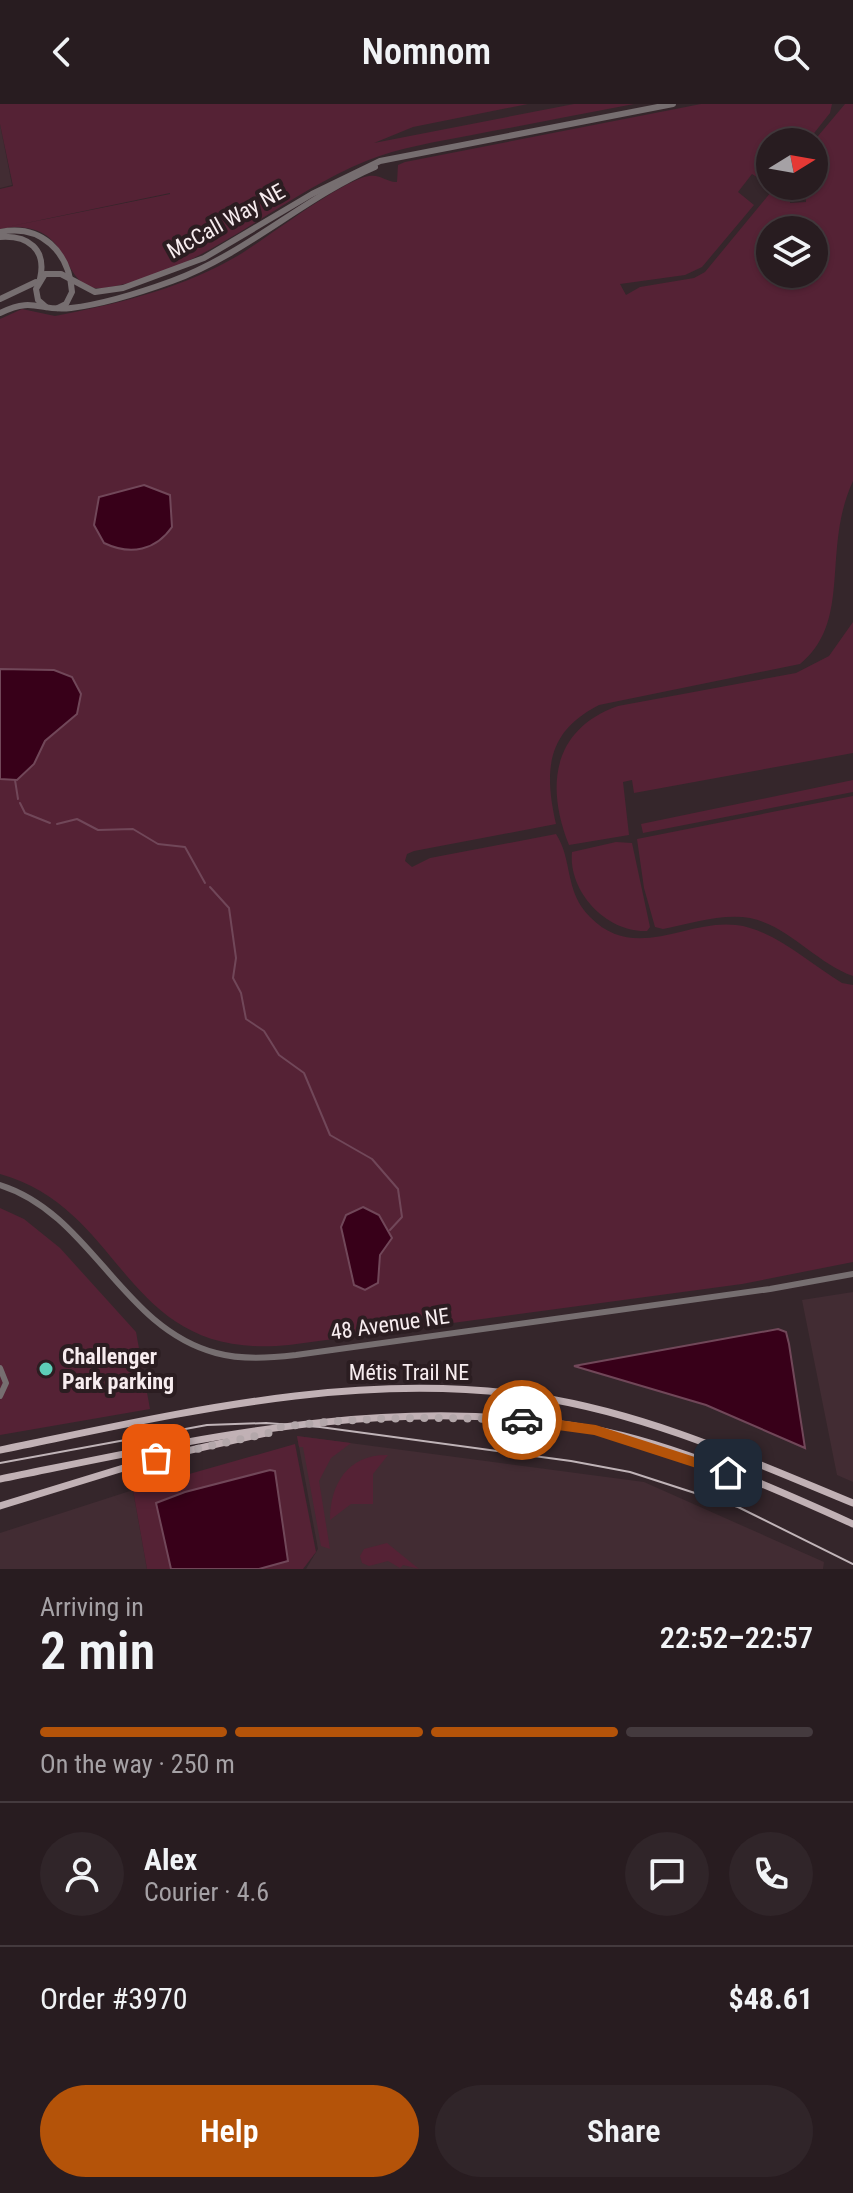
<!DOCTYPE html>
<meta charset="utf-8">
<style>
body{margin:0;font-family:"Roboto Condensed",sans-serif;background:#302529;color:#f1f3f6;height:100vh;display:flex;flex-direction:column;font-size:30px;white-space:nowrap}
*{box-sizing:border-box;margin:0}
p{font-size:26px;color:#a5a1a5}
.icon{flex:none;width:44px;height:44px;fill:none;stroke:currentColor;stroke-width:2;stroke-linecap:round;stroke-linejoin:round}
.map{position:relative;height:1465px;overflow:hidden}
.sheet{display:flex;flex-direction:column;background:#281c20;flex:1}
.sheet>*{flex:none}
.needle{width:52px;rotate:79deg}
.fabs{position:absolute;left:756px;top:24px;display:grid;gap:16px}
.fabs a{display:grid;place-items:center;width:72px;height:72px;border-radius:50%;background:#281c20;box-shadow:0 2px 6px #0004,0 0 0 2px #443a3e;font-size:40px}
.pin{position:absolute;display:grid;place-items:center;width:68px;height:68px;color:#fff;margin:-34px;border-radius:16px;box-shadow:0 4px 12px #0006}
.courier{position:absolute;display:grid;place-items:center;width:80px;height:80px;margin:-40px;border:6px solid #b45309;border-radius:50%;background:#fff;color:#222;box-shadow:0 2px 10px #0007}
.overview em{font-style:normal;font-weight:600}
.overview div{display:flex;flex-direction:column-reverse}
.overview{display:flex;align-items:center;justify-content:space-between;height:136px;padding:0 40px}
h1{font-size:52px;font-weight:600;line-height:60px}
.bar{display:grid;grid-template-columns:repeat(4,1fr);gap:12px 8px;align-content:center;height:96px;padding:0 40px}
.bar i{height:10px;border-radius:6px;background:#443a3e}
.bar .current{background:#b45309}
.bar p{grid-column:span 4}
.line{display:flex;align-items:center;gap:20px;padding:0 40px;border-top:2px solid #443a3e}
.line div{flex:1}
.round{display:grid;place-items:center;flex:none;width:84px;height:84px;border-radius:42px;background:#302529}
.primary-button{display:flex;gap:16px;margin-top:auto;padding:16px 40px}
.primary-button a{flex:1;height:92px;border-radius:48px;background:#b45309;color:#fff;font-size:32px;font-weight:600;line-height:92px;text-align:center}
.primary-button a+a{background:#302529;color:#f1f3f6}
header{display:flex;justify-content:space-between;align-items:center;height:104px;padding:0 40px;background:#281c20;font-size:36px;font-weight:600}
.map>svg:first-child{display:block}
.built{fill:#422c33}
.green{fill:#552235;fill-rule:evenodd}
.water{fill:#380019;stroke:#714759;stroke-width:2}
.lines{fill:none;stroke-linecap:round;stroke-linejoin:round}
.stream{stroke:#714759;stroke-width:2}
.minor{stroke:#766e70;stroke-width:6}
.major{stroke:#c1b1b5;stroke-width:7}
.tram{stroke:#c0b4b8;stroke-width:2}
.done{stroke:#b3a7aa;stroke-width:8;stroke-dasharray:0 14.4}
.route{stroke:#b45309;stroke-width:10}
.poi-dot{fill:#5dceb8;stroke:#2b1d21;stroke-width:3}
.labels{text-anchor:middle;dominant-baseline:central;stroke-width:8;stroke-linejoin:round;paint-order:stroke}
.street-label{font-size:22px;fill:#f7ecef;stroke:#2b1d21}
.poi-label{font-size:22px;font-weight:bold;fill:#f7ecef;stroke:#2b1d21;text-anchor:start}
</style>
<header><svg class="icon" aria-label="back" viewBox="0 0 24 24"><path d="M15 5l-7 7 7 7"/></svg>Nomnom<svg class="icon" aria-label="search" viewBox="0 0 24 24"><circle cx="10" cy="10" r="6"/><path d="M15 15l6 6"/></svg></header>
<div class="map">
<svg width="853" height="1465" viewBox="0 0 853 1465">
<rect width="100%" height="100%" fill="#35262b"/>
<g class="built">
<path d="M0,20L12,81L0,84Z"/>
<path d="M853,1188V1378L837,1371L802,1196Z"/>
<path d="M297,1332L644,1378L824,1458L823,1465H306L318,1445Z"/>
<path d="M133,1386L147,1465H0V1429Z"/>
</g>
<g class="green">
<path d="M0,0H528L413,23L374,39L574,0H634C580,10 526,21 472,31C437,38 400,43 366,57C277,93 203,170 104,184C56,190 78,111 0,125V85L13,82L0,20ZM170,89V90L2,124Z"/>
<path d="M701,0H832L830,9L807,38H770V81L752,70L738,88L754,101L702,163L685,171L620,180L626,191L640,183L694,174L705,168L776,82H790V99L806,98L805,82H814L813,38L845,0H853V377C821,446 853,517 800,560L599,601C546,628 544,667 556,720L414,747L407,750L405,757L412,763L430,754L556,730C573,756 564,787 590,813C635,859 686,815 736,821C773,825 810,860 842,879L853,881V1158L742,1180L289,1241C121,1258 129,1106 0,1070V215L22,205L55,212L65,210C125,198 185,183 239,151C267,134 342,76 369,72C381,70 388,79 397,78L398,61L405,58ZM770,126H814V170H770Z"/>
<path d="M853,518V649L634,689L632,676L623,678L629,731L569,741C545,681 553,625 618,602L796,569L829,552Z"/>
<path d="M853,676V688L643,729L641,720Z"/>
<path d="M853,692V872C816,859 789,822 750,814C722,809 690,820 663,825L655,823L644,784L637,735Z"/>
<path d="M616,738L632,739L650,823L647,827C607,829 568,788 572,748Z"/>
<path d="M0,1104L24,1115L60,1144L136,1228L150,1305L0,1331Z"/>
<path d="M297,1332L351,1339L331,1354L319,1377L330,1445L321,1442L303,1343H299Z"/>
<path d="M295,1340L316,1448L303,1465H147L133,1386Z"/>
<path d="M388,1351L373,1370V1400H351L330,1416C330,1379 349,1350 388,1351Z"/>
<path d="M387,1439L419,1465L403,1461L400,1464L388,1457L369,1462L362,1459L360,1452L364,1445Z"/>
</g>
<g class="water">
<path d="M144,381L170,391L172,423C156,446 131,452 104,439L94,421L99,393Z"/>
<path d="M0,565L54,566L72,573L81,590L77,610L45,637L34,660L17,676L0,675Z"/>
<path d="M363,1103L379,1111L392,1134L380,1151L378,1179L365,1186L354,1181L341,1123L346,1111Z"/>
<path d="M778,1225L786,1228L789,1240L805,1344L706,1301L574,1262Z"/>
<path d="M270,1366L275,1367L288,1457L259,1465H171L156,1399L185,1388Z"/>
</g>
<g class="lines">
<g class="stream">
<path d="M15,676L18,695"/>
<path d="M20,699L25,709L50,719"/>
<path d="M57,720L77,715L98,726L133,725L158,740L185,743L205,779"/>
<path d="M210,783L229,804L236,854L233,874L241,889L246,915L264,927L279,951L304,969L330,1031L372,1055L398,1085L402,1113L390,1126"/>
</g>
<g class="minor">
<path d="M0,128C41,120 69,147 72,188L66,200L58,204"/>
<path d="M0,133C28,131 47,145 40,175"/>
<path d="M0,195L36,178"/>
<path d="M46,203L38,196L36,185L45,170H61L95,188L123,184L204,154L312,90L380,57L673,0"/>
<path d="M0,209C35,192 38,208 71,204C105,200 139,189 172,177C246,150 303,94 375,63"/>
<path d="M0,1081C92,1110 121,1224 216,1249C242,1256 270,1254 296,1251L770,1185L853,1170"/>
<path d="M0,1264L6,1279L0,1292"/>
</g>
<g class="major">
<path d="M0,1346C177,1310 357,1265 538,1293C648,1310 751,1357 853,1399"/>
<path d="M0,1375C194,1336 394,1288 592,1325C675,1340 776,1385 853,1420"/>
<path d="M0,1402L156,1354L266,1329"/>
</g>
<path class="tram" d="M0,1359L207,1321L266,1319L320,1323L571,1357L630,1368L738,1403L853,1460"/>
</g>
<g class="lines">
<path class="done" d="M156,1354L269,1329L274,1324C358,1312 438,1313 522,1316"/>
<path class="route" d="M522,1316L595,1326L728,1369"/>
</g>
<circle class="poi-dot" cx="46" cy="1265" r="8"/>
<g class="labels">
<g class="street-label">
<text transform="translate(226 117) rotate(-29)">McCall Way NE</text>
<text transform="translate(390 1220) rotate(-8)">48 Avenue NE</text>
<text x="409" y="1268">Métis Trail NE</text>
</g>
<g class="poi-label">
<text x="62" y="1252">Challenger<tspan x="62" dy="25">Park parking</tspan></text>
</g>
</g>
</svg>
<div class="fabs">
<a><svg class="needle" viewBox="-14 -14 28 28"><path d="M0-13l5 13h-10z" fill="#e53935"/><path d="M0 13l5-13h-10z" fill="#a5a1a5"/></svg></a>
<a><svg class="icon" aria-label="layers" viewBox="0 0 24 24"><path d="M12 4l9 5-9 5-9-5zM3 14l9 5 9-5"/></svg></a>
</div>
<div class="pin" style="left:156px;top:1354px;background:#ea580c"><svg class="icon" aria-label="bag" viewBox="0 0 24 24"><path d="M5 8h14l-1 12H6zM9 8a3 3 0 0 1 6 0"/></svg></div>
<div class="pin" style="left:728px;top:1369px;background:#1f2937"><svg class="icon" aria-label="home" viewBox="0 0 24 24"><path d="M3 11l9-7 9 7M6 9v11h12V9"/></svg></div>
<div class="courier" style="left:522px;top:1316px"><svg class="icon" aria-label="car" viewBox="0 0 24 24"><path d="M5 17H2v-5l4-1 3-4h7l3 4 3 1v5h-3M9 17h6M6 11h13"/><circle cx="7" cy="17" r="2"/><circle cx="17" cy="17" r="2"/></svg></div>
</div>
<section class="sheet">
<div class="overview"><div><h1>2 min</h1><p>Arriving in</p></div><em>22:52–22:57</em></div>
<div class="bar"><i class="current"></i><i class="current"></i><i class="current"></i><i></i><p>On the way · 250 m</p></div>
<div class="line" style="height:144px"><a class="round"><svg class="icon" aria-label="person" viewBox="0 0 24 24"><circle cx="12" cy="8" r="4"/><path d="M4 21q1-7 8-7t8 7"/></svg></a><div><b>Alex</b><p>Courier · 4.6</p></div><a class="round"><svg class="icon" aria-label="chat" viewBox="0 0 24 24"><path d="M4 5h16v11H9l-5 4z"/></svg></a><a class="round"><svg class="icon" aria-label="phone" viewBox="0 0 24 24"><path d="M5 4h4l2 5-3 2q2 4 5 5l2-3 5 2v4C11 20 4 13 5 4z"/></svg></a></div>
<div class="line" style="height:104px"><div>Order #3970</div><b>$48.61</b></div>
<div class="primary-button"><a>Help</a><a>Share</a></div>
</section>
